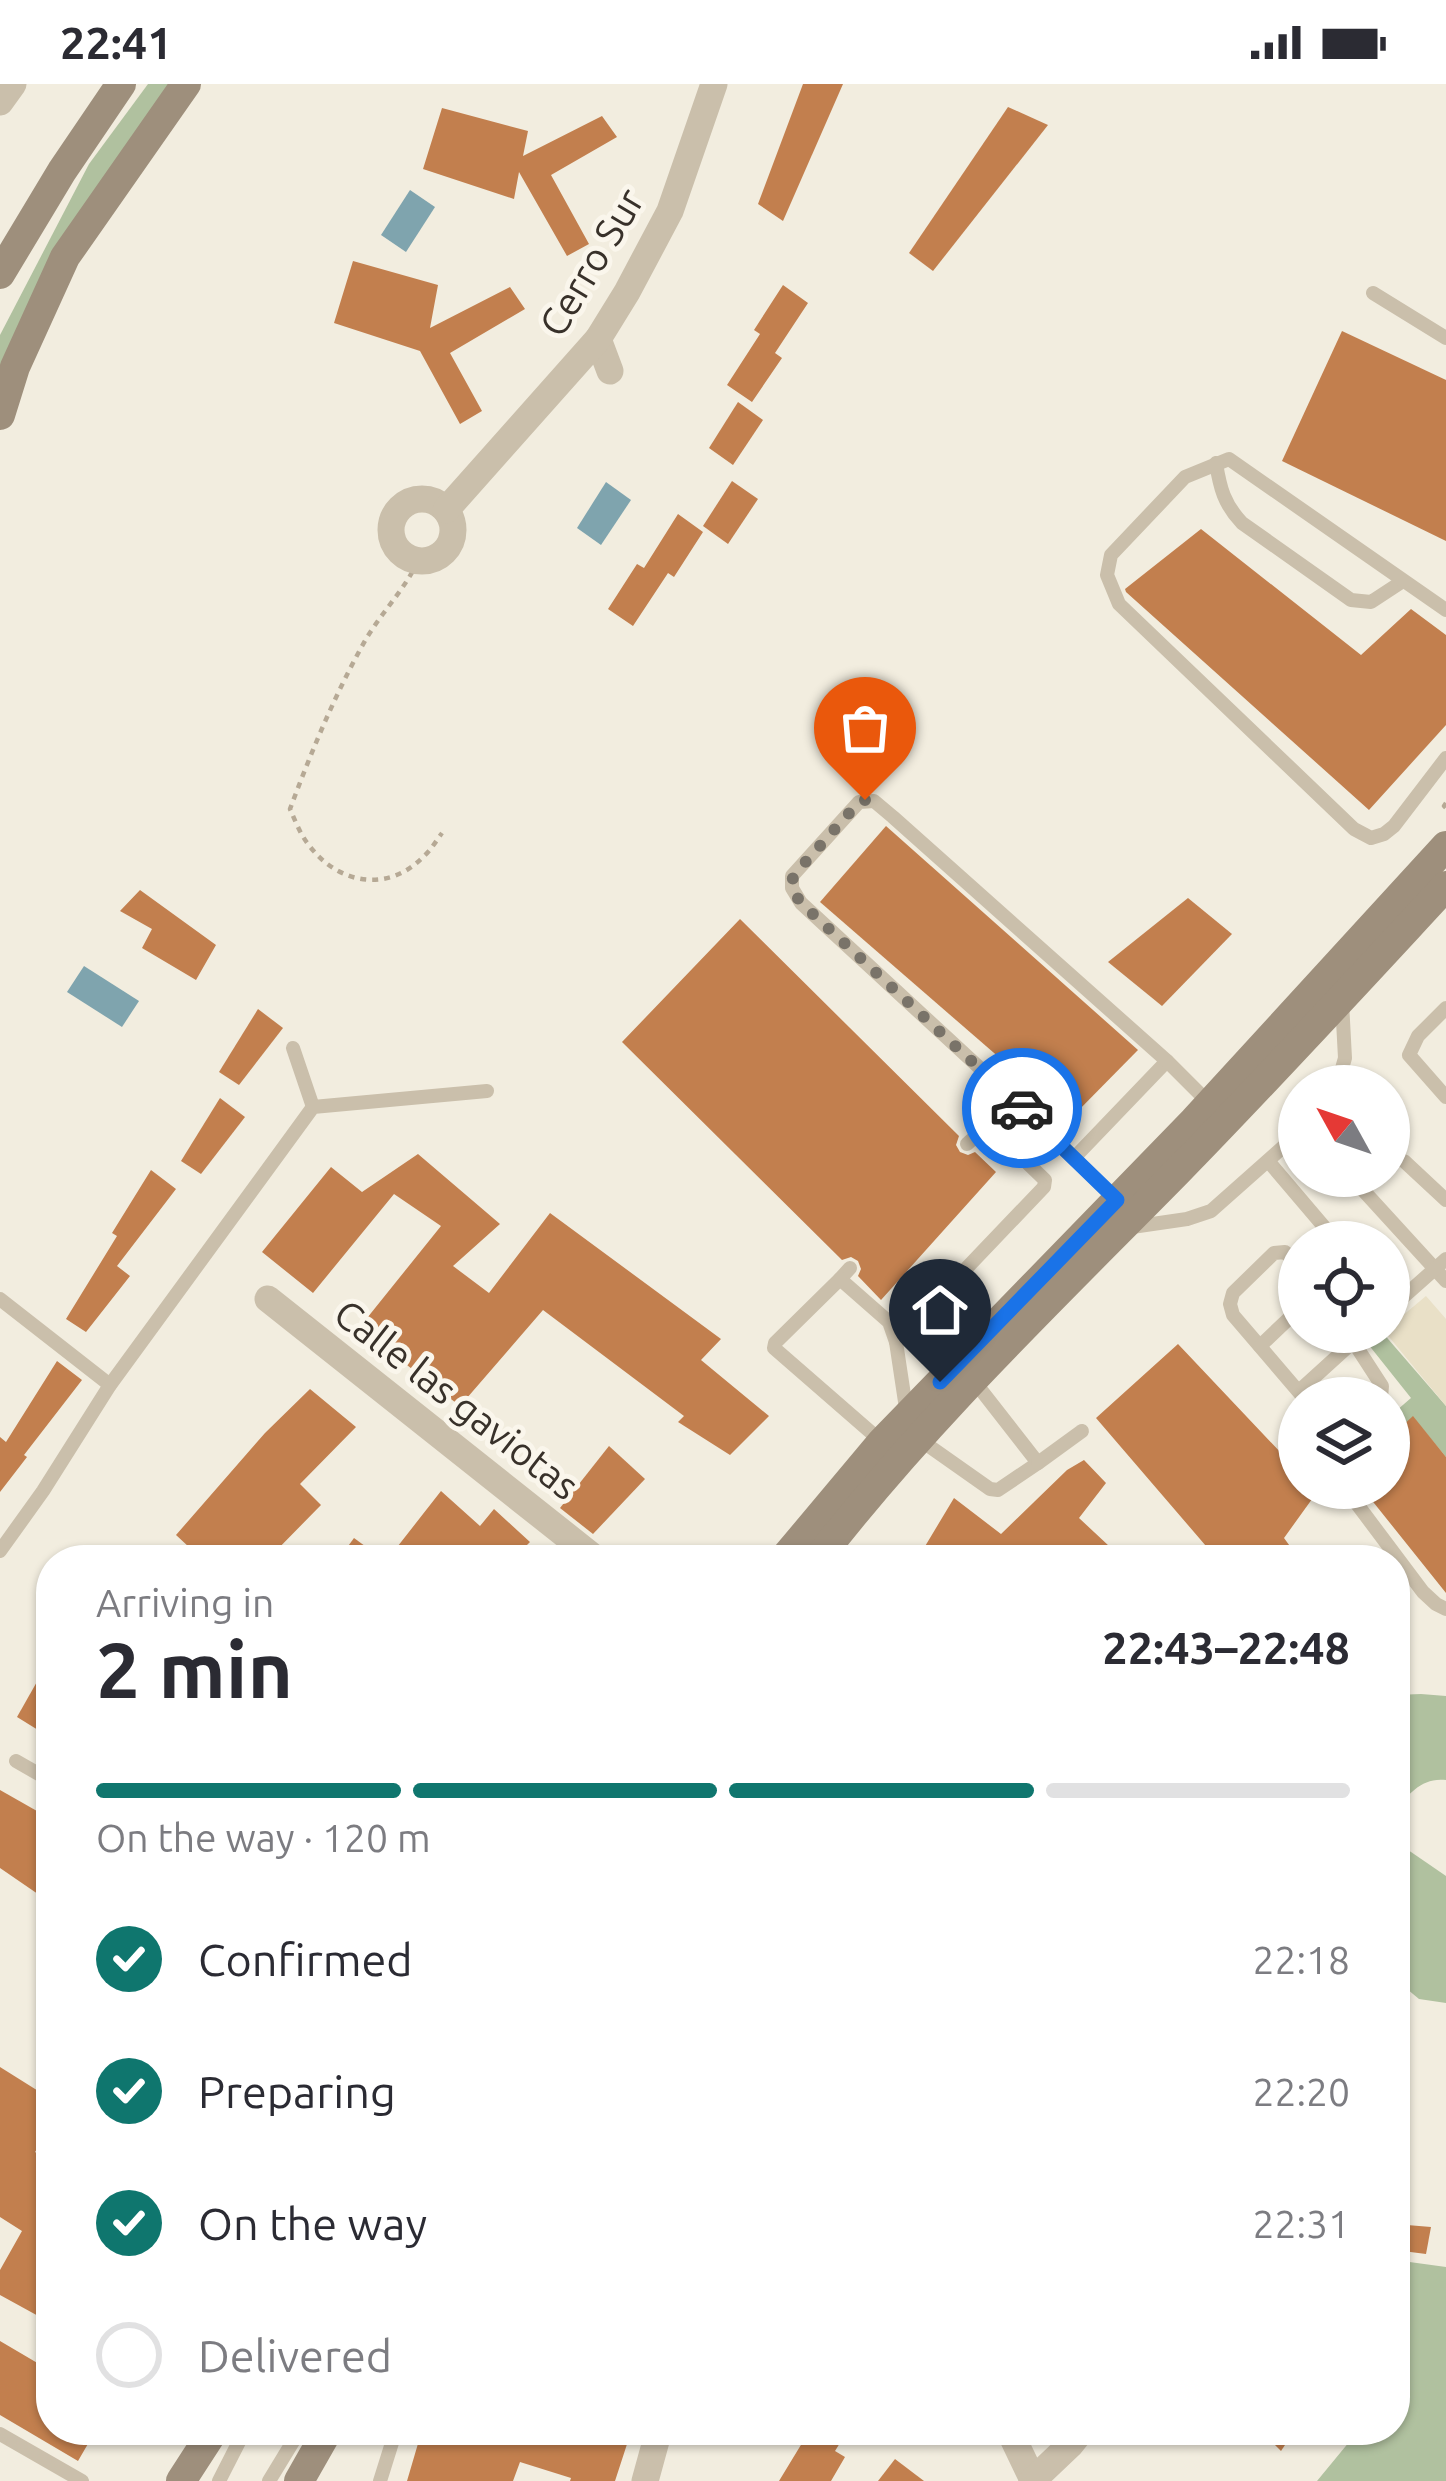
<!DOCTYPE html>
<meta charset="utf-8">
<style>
body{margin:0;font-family:Ubuntu,sans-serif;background:#f2f2f3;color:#2b2b33;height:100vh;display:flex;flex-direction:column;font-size:45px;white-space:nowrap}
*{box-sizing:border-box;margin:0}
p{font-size:39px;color:#7c7c81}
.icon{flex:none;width:66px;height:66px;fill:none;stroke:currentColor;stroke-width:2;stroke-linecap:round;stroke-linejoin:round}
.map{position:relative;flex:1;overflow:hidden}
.drawer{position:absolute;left:36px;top:1461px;width:1374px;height:900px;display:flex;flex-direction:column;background:#fff;border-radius:48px;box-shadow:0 3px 9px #0004}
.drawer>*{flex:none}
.needle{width:78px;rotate:310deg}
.controls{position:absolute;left:1278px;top:981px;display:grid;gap:24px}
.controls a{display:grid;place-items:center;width:132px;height:132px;border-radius:50%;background:#fff;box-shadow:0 3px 9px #0004;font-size:60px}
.pin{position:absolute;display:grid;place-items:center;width:102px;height:102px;color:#fff;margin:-123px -51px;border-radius:50% 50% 50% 0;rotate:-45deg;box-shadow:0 0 12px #0007}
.pin .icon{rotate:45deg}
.courier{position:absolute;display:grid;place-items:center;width:120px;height:120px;margin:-60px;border:9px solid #1a73e8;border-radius:50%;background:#fff;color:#222;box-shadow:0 3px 15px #0007}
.overview em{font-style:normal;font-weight:700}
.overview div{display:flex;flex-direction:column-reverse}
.overview{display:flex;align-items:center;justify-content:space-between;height:204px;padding:0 60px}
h1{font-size:78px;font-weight:700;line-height:90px}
.bar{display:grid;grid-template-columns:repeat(4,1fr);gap:18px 12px;align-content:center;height:144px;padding:0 60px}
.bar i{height:15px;border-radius:9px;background:#e1e1e2}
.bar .on{background:#0f766e}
.bar p{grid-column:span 4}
ol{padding:0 60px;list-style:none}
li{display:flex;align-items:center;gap:36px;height:132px}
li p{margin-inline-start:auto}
li .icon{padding:12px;border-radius:50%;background:#0f766e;color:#fff;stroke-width:4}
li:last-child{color:#7c7c81}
li i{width:66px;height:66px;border:6px solid #e1e1e2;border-radius:50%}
.status{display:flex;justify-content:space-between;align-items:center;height:84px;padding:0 60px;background:#fff;direction:ltr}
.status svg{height:33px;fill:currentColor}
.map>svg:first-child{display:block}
.green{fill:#b0c19f}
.plaza{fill:#e9e0c7}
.water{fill:#7fa4ae}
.building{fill:#c27f4e}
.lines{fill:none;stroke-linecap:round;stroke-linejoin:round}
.path{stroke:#b6a995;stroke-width:4.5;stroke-dasharray:6 6;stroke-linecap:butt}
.lane{stroke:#cabfab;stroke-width:14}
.street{stroke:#cabfab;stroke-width:27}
.secondary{stroke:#9e8f7c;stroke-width:30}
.done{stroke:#797369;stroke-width:12;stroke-dasharray:0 21.6}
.route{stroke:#1a73e8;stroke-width:15}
.labels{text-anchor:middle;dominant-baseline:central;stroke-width:10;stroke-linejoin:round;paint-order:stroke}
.street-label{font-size:39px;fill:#38312a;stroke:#faf6ec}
</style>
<div class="status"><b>22:41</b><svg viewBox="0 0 49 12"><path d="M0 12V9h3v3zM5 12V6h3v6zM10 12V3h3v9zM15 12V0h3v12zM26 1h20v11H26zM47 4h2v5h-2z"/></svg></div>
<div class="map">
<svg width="1446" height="2397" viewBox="0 0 1446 2397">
<rect width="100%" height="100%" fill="#f2eddf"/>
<g class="green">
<path d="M148,0H177L0,303V251L89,80Z"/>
<path d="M1382,1248L1446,1322V1373L1413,1333L1389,1354V1333L1411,1314L1368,1260Z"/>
<path d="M1421,1610L1446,1612V1696C1422,1693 1409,1710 1395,1726V1611Z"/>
<path d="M1395,1757L1446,1792V1919L1419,1915L1395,1895Z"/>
<path d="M1395,2176L1446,2183V2397H1317L1359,2346H1395Z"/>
</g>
<path class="plaza" d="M1426,1212L1446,1235V1322L1385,1248H1389V1243Z"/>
<g class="water">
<path d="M410,106L435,123L406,168L381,151Z"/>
<path d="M606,398L631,416L601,461L577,444Z"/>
<path d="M84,882L139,917L122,943L67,908Z"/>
</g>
<g class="building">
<path d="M803,0H843L783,137L758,120Z"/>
<path d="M1008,23L1048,41L933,187L909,169Z"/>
<path d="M442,24L528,47L523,72L602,32L617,53L551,91L589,160L567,172L519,88L514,115L423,85Z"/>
<path d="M353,177L438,201L430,244L510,203L525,225L450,269L482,327L460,340L420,267L334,239Z"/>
<path d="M783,201L808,219L775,269L782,274L752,318L727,301L760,250L754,246Z"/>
<path d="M1342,247L1446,296V457L1282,377Z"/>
<path d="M738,318L763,336L733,381L709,364Z"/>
<path d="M732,397L758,415L728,460L703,442Z"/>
<path d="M678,430L703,448L674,493L668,489L633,542L608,525L637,480L644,484Z"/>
<path d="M1201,445L1361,571L1411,525L1446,551V641L1369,726L1126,508L1125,505Z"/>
<path d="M886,742L1138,966L1070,1035L820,818Z"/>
<path d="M140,806L216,861L196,896L142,864L152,845L120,827Z"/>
<path d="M1188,814L1232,850L1162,922L1108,878Z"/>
<path d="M740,835L959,1052L956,1061L960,1068L968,1071L975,1068L996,1088L881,1216L858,1192L861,1185L858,1177L851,1173L842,1176L622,958Z"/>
<path d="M258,925L283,944L239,1001L219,988Z"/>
<path d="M220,1014L245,1033L201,1090L181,1077Z"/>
<path d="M418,1070L500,1140L453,1182L489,1209L550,1129L721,1255L701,1276L769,1332L730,1371L678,1338L684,1332L543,1226L460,1322L359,1244L441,1142L394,1110L313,1209L262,1168L331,1083L362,1108Z"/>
<path d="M151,1086L176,1105L117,1182L130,1192L86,1248L66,1235L117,1152L112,1149Z"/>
<path d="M1178,1260L1299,1388V1404H1320L1284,1454L1300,1476H1218L1096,1334Z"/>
<path d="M57,1277L82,1296L24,1371L27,1373L0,1408V1353L6,1358Z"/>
<path d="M310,1305L356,1343L300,1400L321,1421L267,1476H203L176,1451L265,1349Z"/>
<path d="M1413,1332L1446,1373V1509L1362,1404H1389V1354Z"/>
<path d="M609,1362L645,1395L593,1450L560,1424Z"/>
<path d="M1084,1376L1106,1399L1079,1434L1124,1476H1048L1032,1463L1021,1476H932L921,1469L954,1414L1001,1450L1067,1386Z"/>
<path d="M441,1407L480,1442L494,1425L530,1458L512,1476H387Z"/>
<path d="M354,1454L384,1476H338Z"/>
<path d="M51,1573V1654L17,1633Z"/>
<path d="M0,1706L51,1735V1819L0,1784Z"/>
<path d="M0,1983L51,2015V2043L35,2068L51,2078V2239L0,2211V2186L22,2147L0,2133Z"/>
<path d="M1395,2140L1431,2143L1426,2170L1395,2166Z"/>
<path d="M0,2257L51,2287V2346H96L78,2377L0,2331Z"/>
<path d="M422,2346H605L629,2354L615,2397H570L571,2394L520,2378L513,2397H407Z"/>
<path d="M810,2346H848L835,2367L845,2373L831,2397H779Z"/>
<path d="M1260,2346H1295L1281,2367Z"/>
<path d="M895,2375L924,2397H878Z"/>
</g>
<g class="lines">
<g class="path">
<path d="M418,477C405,505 382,528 366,555C335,610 312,666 290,725C295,736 300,750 308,760C337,800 388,810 424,772C431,766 436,757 442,749"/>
<path d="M1446,719L1444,722L1446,724"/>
</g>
<g class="lane">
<path d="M1373,209L1446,254"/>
<path d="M1216,379C1220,404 1224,420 1242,439L1351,516L1371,518L1403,497"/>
<path d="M1446,526L1229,375L1185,393L1111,471L1107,491L1119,520L1354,745L1371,754L1384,750L1394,742L1446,674"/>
<path d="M1446,924L1418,952L1409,971L1446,1013"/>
<path d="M293,964L313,1023"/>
<path d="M1337,1002L1345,974L1342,918"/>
<path d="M1074,1074L1167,977"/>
<path d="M1389,1074L1404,1077L1446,1116"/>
<path d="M1269,1078L1337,1158"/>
<path d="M1364,1092L1362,1105L1446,1197"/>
<path d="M1117,1116L983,987L801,819L792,804V792L859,718L874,717L893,733L1167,977L1209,1019"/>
<path d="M1132,1143L1187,1135L1211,1127L1299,1049"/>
<path d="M1299,1182L1285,1168L1274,1169L1233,1209L1230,1220L1233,1231L1304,1314"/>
<path d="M850,1184L840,1195L889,1238L896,1258L1044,1103L1045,1096L988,1041L967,1060"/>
<path d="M840,1195L775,1259L774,1264L882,1358"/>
<path d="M0,1215L110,1301"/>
<path d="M1389,1220L1392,1223L1446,1175"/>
<path d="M1347,1248L1382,1302L1381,1314"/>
<path d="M896,1258L907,1331"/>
<path d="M1260,1262L1299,1225"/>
<path d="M1299,1307L1364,1248"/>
<path d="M919,1355L990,1405L998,1406L1038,1379L974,1297"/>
<path d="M1038,1379L1082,1347"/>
<path d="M1345,1404L1423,1508L1436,1520L1446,1525"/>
<path d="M0,1467L43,1407L110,1301L313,1023L487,1007"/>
<path d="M16,1677L51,1697"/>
<path d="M0,2350L82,2397"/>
<path d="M219,2397L245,2346"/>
<path d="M269,2397L300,2346"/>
<path d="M380,2397L396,2346"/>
</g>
<g class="street">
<path d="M0,18L13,0"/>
<path d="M598,255L610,287"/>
<circle cx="422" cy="446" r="31"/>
<path d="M446,426L598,255L627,208L670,127L714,0"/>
<path d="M268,1215L597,1476"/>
<path d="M1009,2346L1033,2396"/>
<path d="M645,2397L659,2346"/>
<path d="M1032,2397L1070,2361L1082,2346"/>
</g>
<g class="secondary">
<path d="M0,190L62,87L121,0"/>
<path d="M0,331L15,283L65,173L186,0"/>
<path d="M783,1476L882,1358L1194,1037L1446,762"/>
<path d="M817,1476C925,1336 1053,1214 1177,1088C1268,995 1357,898 1446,802"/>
<path d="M181,2397L214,2346"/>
<path d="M299,2397L328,2346"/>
</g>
</g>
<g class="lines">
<path class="done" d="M865,716L859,718L793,792L792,804L800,818L1022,1024"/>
<path class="route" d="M940,1298L1117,1116L1022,1024"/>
</g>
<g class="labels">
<g class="street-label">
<text transform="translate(591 178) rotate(-59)">Cerro Sur</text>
<text transform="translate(457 1315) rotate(38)">Calle las gaviotas</text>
</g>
</g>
</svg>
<div class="controls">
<a><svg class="needle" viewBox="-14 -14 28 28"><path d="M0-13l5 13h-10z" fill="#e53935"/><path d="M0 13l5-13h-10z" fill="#7c7c81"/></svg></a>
<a><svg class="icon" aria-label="locate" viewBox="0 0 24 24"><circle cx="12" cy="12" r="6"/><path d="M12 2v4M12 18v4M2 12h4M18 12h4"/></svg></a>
<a><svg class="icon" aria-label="layers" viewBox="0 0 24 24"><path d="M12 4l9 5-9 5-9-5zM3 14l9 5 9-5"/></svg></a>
</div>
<div class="pin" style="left:865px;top:716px;background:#ea580c"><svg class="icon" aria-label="bag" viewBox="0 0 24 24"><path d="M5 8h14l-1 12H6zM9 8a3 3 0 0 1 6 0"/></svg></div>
<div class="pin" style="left:940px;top:1298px;background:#1f2937"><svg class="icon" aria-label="home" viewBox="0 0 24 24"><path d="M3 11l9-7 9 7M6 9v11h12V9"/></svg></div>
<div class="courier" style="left:1022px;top:1024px"><svg class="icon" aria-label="car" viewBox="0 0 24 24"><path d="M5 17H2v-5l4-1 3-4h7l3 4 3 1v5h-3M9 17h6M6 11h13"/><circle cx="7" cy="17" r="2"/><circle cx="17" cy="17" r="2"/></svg></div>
<section class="drawer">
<div class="overview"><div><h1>2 min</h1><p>Arriving in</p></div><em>22:43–22:48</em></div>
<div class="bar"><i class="on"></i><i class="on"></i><i class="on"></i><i></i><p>On the way · 120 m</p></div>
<ol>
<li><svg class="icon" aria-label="check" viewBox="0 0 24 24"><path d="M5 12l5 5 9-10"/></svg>Confirmed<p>22:18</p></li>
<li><svg class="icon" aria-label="check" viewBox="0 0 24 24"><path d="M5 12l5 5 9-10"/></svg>Preparing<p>22:20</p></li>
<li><svg class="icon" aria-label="check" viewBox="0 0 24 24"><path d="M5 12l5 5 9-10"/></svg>On the way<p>22:31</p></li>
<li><i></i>Delivered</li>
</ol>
</section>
</div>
